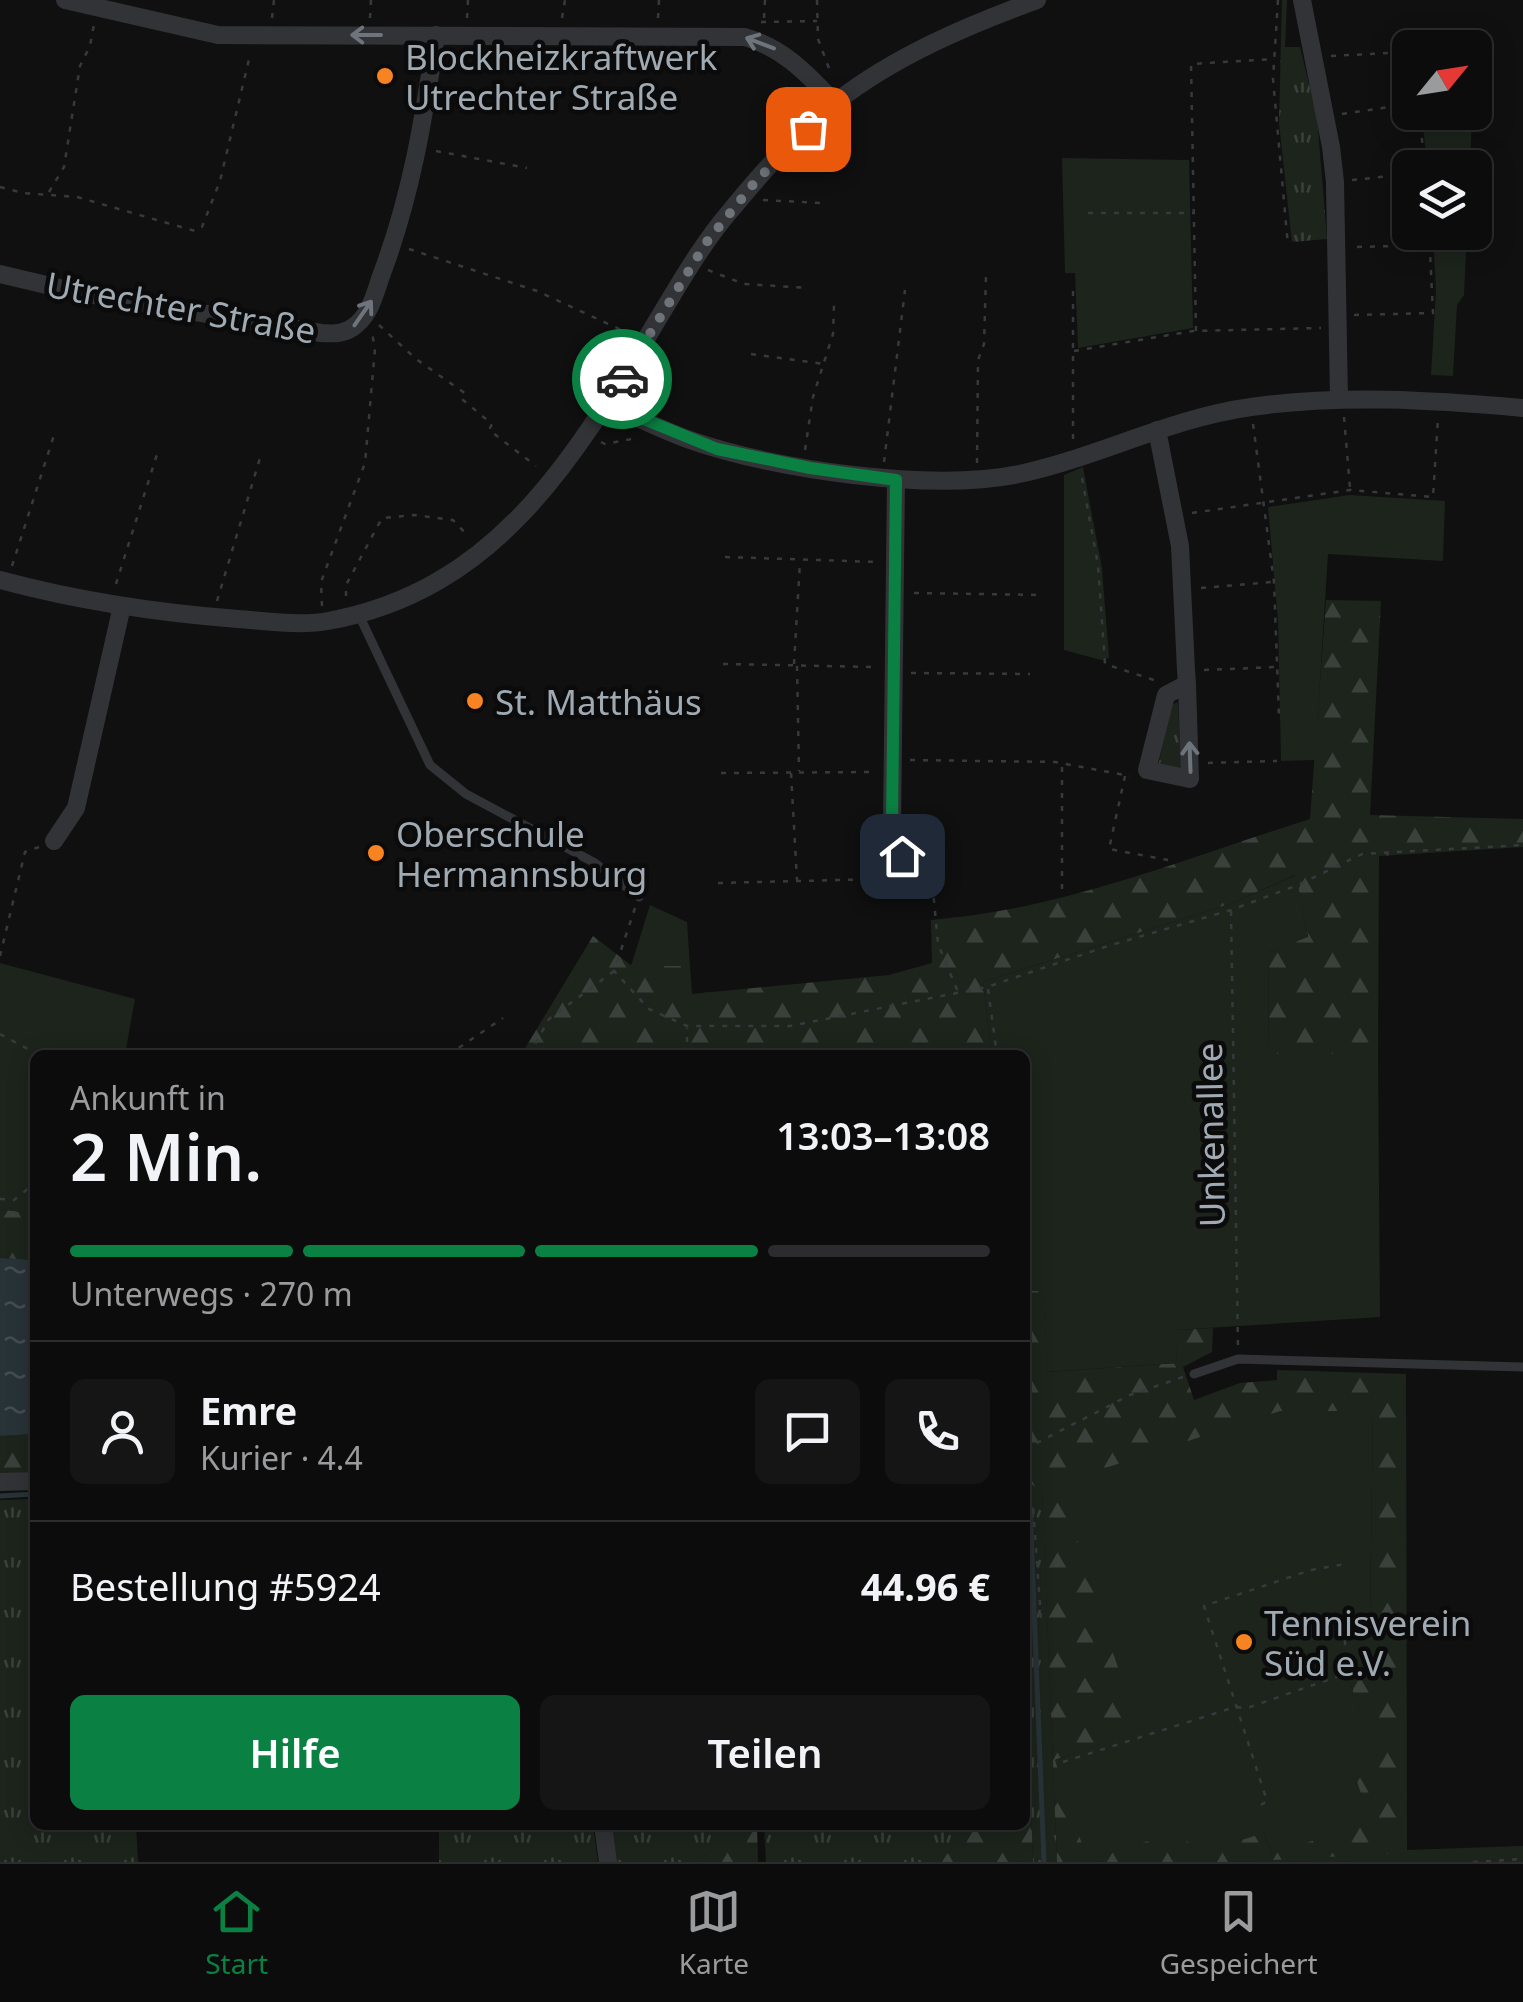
<!DOCTYPE html>
<html lang="de">
<meta charset="utf-8">
<style>
body{margin:0;font-family:"Noto Sans",sans-serif;background:#151516;color:#f1f3f6;height:100vh;display:flex;flex-direction:column;font-size:38px;white-space:nowrap}
*{box-sizing:border-box;margin:0}
p{font-size:32px;color:#9a9b9d}
.icon{flex:none;width:55px;height:55px;fill:none;stroke:currentColor;stroke-width:2;stroke-linecap:round;stroke-linejoin:round}
.map{position:relative;flex:1;overflow:hidden}
.details{position:absolute;left:30px;top:1050px;width:1000px;height:780px;display:flex;flex-direction:column;background:#0c0c0d;border-radius:15px;box-shadow:0 5px 25px #0003,0 0 0 2px #2c2c2e}
.details>*{flex:none}
.needle{width:65px;rotate:60deg}
.fabs{position:absolute;left:1392px;top:30px;display:grid;gap:20px}
.fabs a{display:grid;place-items:center;width:100px;height:100px;border-radius:15px;background:#0c0c0d;box-shadow:0 5px 25px #0003,0 0 0 2px #2c2c2e;font-size:50px}
.pin{position:absolute;display:grid;place-items:center;width:85px;height:85px;color:#fff;margin:-42px;border-radius:20px;box-shadow:0 5px 15px #0006}
.courier{position:absolute;display:grid;place-items:center;width:100px;height:100px;margin:-50px;border:8px solid #0b8043;border-radius:50%;background:#fff;color:#222;box-shadow:0 2px 12px #0007}
.headline em{font-style:normal;font-weight:600}
.headline div{display:flex;flex-direction:column-reverse}
.headline{display:flex;align-items:center;justify-content:space-between;height:170px;padding:0 40px}
h1{font-size:65px;font-weight:600;line-height:75px}
.bar{display:grid;grid-template-columns:repeat(4,1fr);gap:15px 10px;align-content:center;height:120px;padding:0 40px}
.bar i{height:12px;border-radius:8px;background:#2c2c2e}
.bar .selected{background:#0b8043}
.bar p{grid-column:span 4}
.line{display:flex;align-items:center;gap:25px;padding:0 40px;border-top:2px solid #2c2c2e}
.line div{flex:1}
.round{display:grid;place-items:center;flex:none;width:105px;height:105px;border-radius:15px;background:#151516}
.primary-button{display:flex;gap:20px;margin-top:auto;padding:20px 40px}
.primary-button a{flex:1;height:115px;border-radius:15px;background:#0b8043;color:#fff;font-size:40px;font-weight:600;line-height:115px;text-align:center}
.primary-button a+a{background:#151516;color:#f1f3f6}
.tabs{display:flex;justify-content:space-around;align-items:center;height:140px;border-top:2px solid #2c2c2e;background:#0c0c0d;font-size:28px;color:#9a9b9d}
.tabs a{display:grid;justify-items:center;gap:5px}
.tabs .selected{color:#0b8043}
.map>svg:first-child{display:block}
.grass{fill:url(#grass-tufts)}
.forest{fill:url(#forest-firs);fill-rule:evenodd}
.green{fill:#1c241c}
.water{fill:url(#water-ripples)}
.lines{fill:none;stroke-linecap:round;stroke-linejoin:round}
.stream{stroke:#283337;stroke-width:5}
.path{stroke:#373a3d;stroke-width:2.5;stroke-dasharray:5 8;stroke-linecap:butt}
.service{stroke:#313336;stroke-width:9}
.minor{stroke:#313336;stroke-width:18}
.oneway{stroke:#6e747b}
.done{stroke:#6e747a;stroke-width:10;stroke-dasharray:0 18}
.route{stroke:#0b8043;stroke-width:12}
.poi-dot{fill:#f88321;stroke:#0b0b0c;stroke-width:4}
.labels{text-anchor:middle;dominant-baseline:central;stroke-width:9;stroke-linejoin:round;paint-order:stroke}
.poi-label{font-size:35px;fill:#a0aab3;stroke:#0b0b0c;text-anchor:start}
.street-label{font-size:35px;fill:#a0aab3;stroke:#0b0b0c}
</style>
<div class="map">
<svg width="1523" height="1862" viewBox="0 0 1523 1862">
<defs>
<pattern id="grass-tufts" width="24" height="20" patternUnits="userSpaceOnUse" patternTransform="scale(2.5)"><rect width="24" height="20" fill="#1c241c"/><path d="M3 7l-1-3M5 7V3M7 7l1-3M15 17l-1-3M17 17v-4M19 17l1-3" fill="none" stroke="#3a413b"/></pattern>
<pattern id="forest-firs" width="22" height="20" patternUnits="userSpaceOnUse" patternTransform="scale(2.5)"><rect width="22" height="20" fill="#1c241c"/><path d="M5 1l3.5 6h-7zM16 11l3.5 6h-7z" fill="#3a413b"/></pattern>
<pattern id="water-ripples" width="26" height="14" patternUnits="userSpaceOnUse" patternTransform="scale(2.5)"><rect width="26" height="14" fill="#283337"/><path d="M2 4q2-2 4 0t4 0M15 11q2-2 4 0t4 0" fill="none" stroke="#444e52"/></pattern>
</defs>
<rect width="100%" height="100%" fill="#101011"/>
<g class="grass">
<path d="M1282,0H1287L1285,47H1300L1317,117L1327,239L1292,242L1279,123Z"/>
<path d="M1178,702L1181,770L1158,767L1171,705Z"/>
<path d="M1025,1480L1042,1490L1057,1862H1033L1025,1636Z"/>
<path d="M35,1499V1825H136L138,1862H0V1500Z"/>
<path d="M439,1825H593L598,1862H439Z"/>
<path d="M610,1825H711V1850L699,1862H617Z"/>
<path d="M764,1825H969L941,1862H766Z"/>
</g>
<g class="forest">
<path d="M1326,600L1381,601L1370,815L1523,819V847L1379,856L1378,1054L1268,1055L1269,952L1308,936L1295,875L1230,904L983,982L992,1055H521L593,936L632,966H690L692,994L889,975L932,963L931,920C1062,910 1186,858 1310,819Z"/>
<path d="M0,1209L35,1214V1260L0,1258Z"/>
<path d="M1025,1291H1043L1048,1372L1177,1363L1175,1330L1213,1328L1212,1352L1183,1367L1194,1400L1240,1383L1277,1380V1370L1406,1374L1407,1850L1523,1846V1862H1057L1042,1491L1025,1480ZM1373,1412L1370,1617L1378,1665L1345,1668L1378,1769L1356,1777L1272,1854L1264,1833L1184,1830L1055,1760L1138,1731Z"/>
<path d="M35,1434V1472L0,1474V1436Z"/>
<path d="M1025,1636L1033,1862H941L969,1825H1025Z"/>
<path d="M711,1825H757L758,1862H699L711,1850Z"/>
</g>
<g class="green">
<path d="M1421,113H1472L1470,167H1428Z"/>
<path d="M1062,158L1189,160L1193,328L1078,348L1075,273H1065Z"/>
<path d="M1433,233H1467L1464,295L1457,305L1453,376L1431,375L1436,291Z"/>
<path d="M1083,467L1102,568L1109,658L1101,660L1064,650V475Z"/>
<path d="M1350,495L1445,501L1443,561L1328,554L1315,760L1281,761L1278,621L1268,507Z"/>
<path d="M1296,875L1308,937L1269,952L1268,1054H1378L1380,1317L1176,1330L1177,1363L1047,1372L1043,1291H1025V1055H992L983,982L1230,904Z"/>
<path d="M650,905L687,922L690,966H631Z"/>
<path d="M0,963L135,999L126,1049L131,1055H35V1214L0,1209Z"/>
<path d="M1280,1411H1373L1370,1617L1378,1618V1666L1345,1668L1379,1769L1356,1778L1370,1822L1272,1854L1264,1833L1193,1855L1183,1830L1087,1860L1055,1760L1138,1730L1069,1515L1081,1476Z"/>
<path d="M1523,1846V1862H1239Z"/>
</g>
<path class="water" d="M0,1258L35,1260V1434L0,1436Z"/>
<g class="lines">
<g class="stream">
<path d="M0,1496L35,1494"/>
<path d="M1025,1504L1030,1507L1044,1862"/>
</g>
<g class="path">
<path d="M817,0L818,39L830,71"/>
<path d="M1278,0L1273,79L1288,246"/>
<path d="M272,18L274,0"/>
<path d="M370,18L371,0"/>
<path d="M467,18L468,0"/>
<path d="M562,18L565,0"/>
<path d="M658,18L659,0"/>
<path d="M764,18L765,0"/>
<path d="M761,22L817,21"/>
<path d="M1331,56L1409,52L1410,57"/>
<path d="M1419,112L1425,168"/>
<path d="M1342,114L1410,104"/>
<path d="M436,151L527,168"/>
<path d="M1352,180L1410,174"/>
<path d="M0,187L23,193L77,197L195,231L202,227L220,181L250,55"/>
<path d="M49,192L64,167L80,66L90,46L94,24"/>
<path d="M763,200L821,203"/>
<path d="M1088,213H1195"/>
<path d="M1357,247L1428,245"/>
<path d="M409,249L537,291L630,334"/>
<path d="M708,270L744,284L809,288"/>
<path d="M1354,315L1433,313L1429,232"/>
<path d="M379,325L416,359L466,394L463,400L492,424L489,430L536,466"/>
<path d="M1196,331L1191,64L1275,59"/>
<path d="M1074,351L1193,331L1321,328"/>
<path d="M751,354L824,364"/>
<path d="M1344,417L1350,488"/>
<path d="M1253,424L1274,582L1279,717"/>
<path d="M1073,439V286"/>
<path d="M601,442L605,444L637,438"/>
<path d="M805,450L813,397L833,334L834,305"/>
<path d="M884,462L905,290"/>
<path d="M977,463L978,360L984,344L986,276"/>
<path d="M1082,478L1098,565L1105,664L1157,681"/>
<path d="M1192,513L1350,490L1433,497L1438,418"/>
<path d="M725,557L879,562"/>
<path d="M12,566L55,432"/>
<path d="M116,584L159,448"/>
<path d="M1201,588L1272,582"/>
<path d="M914,593L1043,595"/>
<path d="M346,596V585L382,518L414,515L453,520L469,537"/>
<path d="M217,601L260,458"/>
<path d="M322,606L321,582L365,463L375,349L372,333"/>
<path d="M723,664L876,667"/>
<path d="M794,664L800,562"/>
<path d="M797,666L799,771"/>
<path d="M1204,670L1276,667"/>
<path d="M911,673L1030,674"/>
<path d="M910,760L1055,762L1130,776"/>
<path d="M1208,763L1277,761"/>
<path d="M721,773L874,772"/>
<path d="M791,773L797,880"/>
<path d="M1125,776L1109,849L1168,860"/>
<path d="M916,867L932,879L938,944L958,992"/>
<path d="M718,883L880,879L888,871"/>
<path d="M1062,889V765"/>
<path d="M635,908L614,971L649,1009L687,1026H790L987,987L1108,946L1231,910L1298,885L1362,854L1523,845"/>
<path d="M1231,911L1238,1348"/>
<path d="M0,956L25,852L39,847"/>
<path d="M988,989L997,1055"/>
<path d="M0,1034L39,1055"/>
<path d="M448,1055L503,1018"/>
<path d="M529,1055L549,1019L614,971"/>
<path d="M687,1055V1028"/>
<path d="M0,1199L14,1200L35,1183"/>
<path d="M1025,1449L1130,1395L1183,1377"/>
<path d="M1025,1501L1033,1505L1041,1619"/>
<path d="M1063,1762L1235,1707L1247,1708L1345,1674V1640"/>
<path d="M1261,1805L1267,1801L1204,1606L1311,1570L1345,1564"/>
<path d="M1473,1862L1523,1859"/>
</g>
<g class="service">
<path d="M359,615L430,765L466,794L595,863L639,897"/>
<path d="M1194,1374L1238,1359L1523,1367"/>
</g>
<g class="minor">
<path d="M65,0L218,35L745,37C785,49 807,74 835,103"/>
<path d="M1302,0L1331,147L1335,182L1339,398"/>
<path d="M0,274L76,292L321,333C335,334 346,334 357,324C371,312 375,293 381,276C411,197 424,118 436,35"/>
<path d="M607,404C634,416 662,430 690,440C775,470 931,492 1019,474C1098,457 1171,418 1251,407C1342,394 1432,400 1523,408"/>
<path d="M1157,430L1180,546L1186,670L1187,684L1190,779L1147,770L1166,695L1187,684"/>
<path d="M896,480L892,825L902,856"/>
<path d="M0,580C78,601 158,613 238,619C266,621 300,626 328,621C494,591 572,462 652,329C677,288 700,246 731,210C762,172 798,132 836,102C895,56 968,25 1037,0"/>
<path d="M54,841L76,808L122,606"/>
<path d="M0,1482L35,1481"/>
<path d="M603,1825L608,1862"/>
</g>
</g>
<defs><path id="oneway-shaft" d="M-6 0H5M1.5-3L5.5 0L1.5 3" fill="none" stroke-width="1.6" stroke-linecap="round" stroke-linejoin="round" transform="scale(2.5)"/></defs>
<g class="oneway">
<use href="#oneway-shaft" transform="translate(366 35) rotate(-180)"/>
<use href="#oneway-shaft" transform="translate(760 43) rotate(-159)"/>
<use href="#oneway-shaft" transform="translate(363 313) rotate(-55)"/>
<use href="#oneway-shaft" transform="translate(1190 757) rotate(-92)"/>
</g>
<g class="lines">
<path class="done" d="M622,379L706,243L755,182L808,129"/>
<path class="route" d="M622,379L607,404L717,449L810,468L896,480L892,825L902,856"/>
</g>
<g class="poi-dot">
<circle cx="385" cy="76" r="10"/>
<circle cx="475" cy="701" r="10"/>
<circle cx="376" cy="853" r="10"/>
<circle cx="1244" cy="1642" r="10"/>
</g>
<g class="labels">
<g class="poi-label">
<text x="405" y="56">Blockheizkraftwerk<tspan x="405" dy="40">Utrechter Straße</tspan></text>
<text x="495" y="701">St. Matthäus</text>
<text x="396" y="833">Oberschule<tspan x="396" dy="40">Hermannsburg</tspan></text>
<text x="1264" y="1622">Tennisverein<tspan x="1264" dy="40">Süd e.V.</tspan></text>
</g>
<g class="street-label">
<text transform="translate(181 307) rotate(10)">Utrechter Straße</text>
<text transform="translate(1210 1135) rotate(-91)">Unkenallee</text>
</g>
</g>
</svg>
<div class="fabs">
<a><svg class="needle" viewBox="-14 -14 28 28"><path d="M0-13l5 13h-10z" fill="#e53935"/><path d="M0 13l5-13h-10z" fill="#9a9b9d"/></svg></a>
<a><svg class="icon" aria-label="layers" viewBox="0 0 24 24"><path d="M12 4l9 5-9 5-9-5zM3 14l9 5 9-5"/></svg></a>
</div>
<div class="pin" style="left:808px;top:129px;background:#ea580c"><svg class="icon" aria-label="bag" viewBox="0 0 24 24"><path d="M5 8h14l-1 12H6zM9 8a3 3 0 0 1 6 0"/></svg></div>
<div class="pin" style="left:902px;top:856px;background:#1f2937"><svg class="icon" aria-label="home" viewBox="0 0 24 24"><path d="M3 11l9-7 9 7M6 9v11h12V9"/></svg></div>
<div class="courier" style="left:622px;top:379px"><svg class="icon" aria-label="car" viewBox="0 0 24 24"><path d="M5 17H2v-5l4-1 3-4h7l3 4 3 1v5h-3M9 17h6M6 11h13"/><circle cx="7" cy="17" r="2"/><circle cx="17" cy="17" r="2"/></svg></div>
<section class="details">
<div class="headline"><div><h1>2 Min.</h1><p>Ankunft in</p></div><em>13:03–13:08</em></div>
<div class="bar"><i class="selected"></i><i class="selected"></i><i class="selected"></i><i></i><p>Unterwegs · 270 m</p></div>
<div class="line" style="height:180px"><a class="round"><svg class="icon" aria-label="person" viewBox="0 0 24 24"><circle cx="12" cy="8" r="4"/><path d="M4 21q1-7 8-7t8 7"/></svg></a><div><b>Emre</b><p>Kurier · 4.4</p></div><a class="round"><svg class="icon" aria-label="chat" viewBox="0 0 24 24"><path d="M4 5h16v11H9l-5 4z"/></svg></a><a class="round"><svg class="icon" aria-label="phone" viewBox="0 0 24 24"><path d="M5 4h4l2 5-3 2q2 4 5 5l2-3 5 2v4C11 20 4 13 5 4z"/></svg></a></div>
<div class="line" style="height:130px"><div>Bestellung #5924</div><b>44.96 €</b></div>
<div class="primary-button"><a>Hilfe</a><a>Teilen</a></div>
</section>
</div>
<nav class="tabs">
<a class="selected"><svg class="icon" aria-label="home" viewBox="0 0 24 24"><path d="M3 11l9-7 9 7M6 9v11h12V9"/></svg>Start</a>
<a><svg class="icon" aria-label="map" viewBox="0 0 24 24"><path d="M3 6l6-2 6 2 6-2v14l-6 2-6-2-6 2zM9 4v14M15 6v14"/></svg>Karte</a>
<a><svg class="icon" aria-label="saved" viewBox="0 0 24 24"><path d="M7 4h10v16l-5-4-5 4z"/></svg>Gespeichert</a>
</nav>
